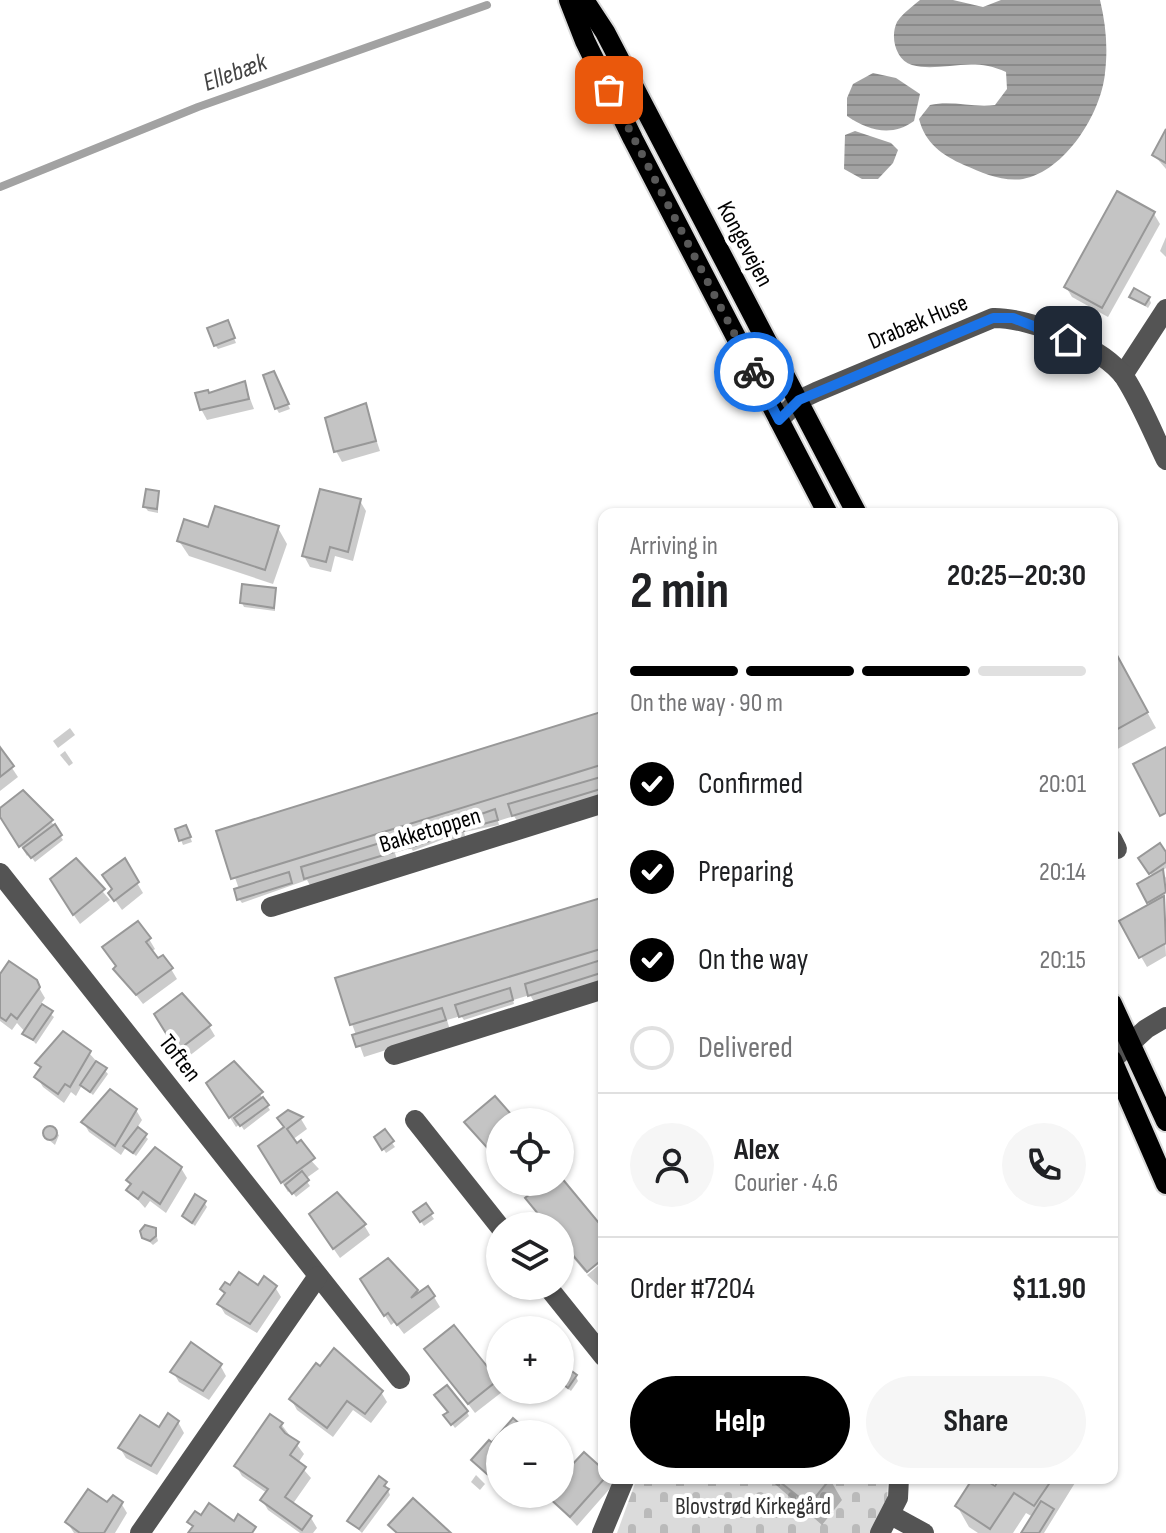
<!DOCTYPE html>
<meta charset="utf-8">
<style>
body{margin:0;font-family:"Sofia Sans Condensed",sans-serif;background:#f6f6f6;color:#202124;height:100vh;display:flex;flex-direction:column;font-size:30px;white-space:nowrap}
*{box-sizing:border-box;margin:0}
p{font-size:26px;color:#757577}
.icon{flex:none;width:44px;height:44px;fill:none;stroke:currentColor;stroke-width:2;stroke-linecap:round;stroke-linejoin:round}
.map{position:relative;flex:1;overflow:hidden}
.drawer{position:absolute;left:598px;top:508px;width:520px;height:976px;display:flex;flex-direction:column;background:#fff;border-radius:16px;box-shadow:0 2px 6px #0004}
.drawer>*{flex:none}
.controls{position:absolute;left:486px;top:1108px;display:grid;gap:16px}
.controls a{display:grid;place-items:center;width:88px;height:88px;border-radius:50%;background:#fff;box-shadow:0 2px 6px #0004;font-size:40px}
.pin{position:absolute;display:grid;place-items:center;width:68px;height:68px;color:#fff;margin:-34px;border-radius:16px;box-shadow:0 4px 12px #0006}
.courier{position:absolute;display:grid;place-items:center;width:80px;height:80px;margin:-40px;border:6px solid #1a73e8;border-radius:50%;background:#fff;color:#222;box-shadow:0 2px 10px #0007}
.headline em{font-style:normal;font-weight:700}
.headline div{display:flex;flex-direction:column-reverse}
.headline{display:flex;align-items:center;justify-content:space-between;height:136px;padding:0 32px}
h1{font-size:52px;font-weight:700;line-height:60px}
.bar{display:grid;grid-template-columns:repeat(4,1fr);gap:12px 8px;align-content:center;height:96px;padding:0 32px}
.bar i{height:10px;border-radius:6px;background:#e0e0e0}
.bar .selected{background:#000}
.bar p{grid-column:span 4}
.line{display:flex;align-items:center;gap:20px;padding:0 32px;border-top:2px solid #e0e0e0}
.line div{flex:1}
.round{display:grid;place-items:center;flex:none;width:84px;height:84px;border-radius:42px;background:#f6f6f6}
ol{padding:0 32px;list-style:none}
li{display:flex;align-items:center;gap:24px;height:88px}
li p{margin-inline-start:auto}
li .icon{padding:8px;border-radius:50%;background:#000;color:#fff;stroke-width:4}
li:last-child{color:#757577}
li i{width:44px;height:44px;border:4px solid #e0e0e0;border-radius:50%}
.primary-button{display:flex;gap:16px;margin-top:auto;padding:16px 32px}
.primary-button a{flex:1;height:92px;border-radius:48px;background:#000;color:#fff;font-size:32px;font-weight:700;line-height:92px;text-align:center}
.primary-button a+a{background:#f6f6f6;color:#202124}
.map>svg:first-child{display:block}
.cemetery{fill:url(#cemetery-stones)}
.water{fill:url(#water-rules)}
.shadow{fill:#0003}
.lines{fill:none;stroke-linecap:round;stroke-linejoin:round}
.stream{stroke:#a2a2a2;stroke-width:8}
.building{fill:#c4c4c4;stroke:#989898;stroke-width:2}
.major-casing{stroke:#dbdbdb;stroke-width:24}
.minor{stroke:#545454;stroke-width:20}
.major{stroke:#000;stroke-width:20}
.done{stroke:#595959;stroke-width:8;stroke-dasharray:0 14.4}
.route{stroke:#1a73e8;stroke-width:10}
.labels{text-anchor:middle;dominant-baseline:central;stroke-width:8;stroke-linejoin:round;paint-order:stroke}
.street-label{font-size:24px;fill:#000;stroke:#fff}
.park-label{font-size:24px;fill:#323232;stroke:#fff}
.water-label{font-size:26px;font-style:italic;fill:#434343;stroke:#fff}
</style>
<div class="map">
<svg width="1166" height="1533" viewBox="0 0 1166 1533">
<defs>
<pattern id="cemetery-stones" width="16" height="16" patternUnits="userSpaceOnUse" patternTransform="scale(2)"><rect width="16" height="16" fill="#dbdbdb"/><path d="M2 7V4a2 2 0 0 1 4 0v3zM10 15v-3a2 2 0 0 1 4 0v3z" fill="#bababa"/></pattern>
<pattern id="water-rules" width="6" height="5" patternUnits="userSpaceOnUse" patternTransform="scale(2)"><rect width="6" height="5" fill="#a2a2a2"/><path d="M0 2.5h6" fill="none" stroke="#8a8a8a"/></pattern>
</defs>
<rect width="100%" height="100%" fill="#fff"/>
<path class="cemetery" d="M637,1478H888L887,1510L871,1533H617Z"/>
<g class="water">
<path d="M920,0H953L983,7L1001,0H1100C1106,25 1108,48 1105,73C1101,114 1065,171 1023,179C1002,182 983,173 964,165C942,155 925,143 919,119L930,105C952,100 973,108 995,105L1007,89L1006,72C971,55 941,73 912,65C895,60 890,36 897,22C902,14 913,6 920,0Z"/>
<path d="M873,73L896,78L920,94L914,121C892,137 869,131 847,116V98L853,84Z"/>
<path d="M855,131L891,143L898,150L893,163L878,179H862L844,169L845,135Z"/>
</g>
<g class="shadow">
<path d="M1166,133V169L1154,155Z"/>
<path d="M1154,214L1160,224L1108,317L1072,297L1066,287Z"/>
<path d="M1166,237V257L1160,251Z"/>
<path d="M1132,297L1149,298L1151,303L1148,308Z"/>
<path d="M229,326L236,343L218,349L215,345Z"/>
<path d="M273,373L290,409L279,413L276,408Z"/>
<path d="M244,383L254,409L207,420L201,409L209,395Z"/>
<path d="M365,406L380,451L342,462L336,451Z"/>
<path d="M158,493V513L148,511L145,507Z"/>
<path d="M360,501L366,511L353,561L335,556L331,572L310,567L304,556Z"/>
<path d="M278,528L287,544L273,584L189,556L179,541L209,530Z"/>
<path d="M275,590V611L244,607L242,603Z"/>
<path d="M1112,649L1156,728L1112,752Z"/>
<path d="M604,713V800L520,826L514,816L498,821L499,825L464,832L465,836L448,841L446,838L413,851L411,848L395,853L398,863L312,889L307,880L242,903L239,899V889L219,832Z"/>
<path d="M70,728L75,735L58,748L53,741Z"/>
<path d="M0,750L18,777L0,791Z"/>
<path d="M65,751L73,763L69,766L60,755Z"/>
<path d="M0,811L51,821L63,840L35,862L29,854L27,856Z"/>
<path d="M188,831L192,842L183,845L181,840Z"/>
<path d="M1166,855V868L1162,871L1166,878L1163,899L1166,956L1147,967L1121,922L1151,905L1139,885L1153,877L1141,858Z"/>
<path d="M76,861L110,900L80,924L64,901Z"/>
<path d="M124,861L143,893L122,910L110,893Z"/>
<path d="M604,899V984L536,1005L530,995L513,1000L514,1004L464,1020L461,1016L447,1020L450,1030L364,1057L352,1024Z"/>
<path d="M149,939L155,949L151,952L171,969L177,979L143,1004L116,969Z"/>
<path d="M0,975L36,982L42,993L45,998L40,1005L54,1017L36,1044L17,1023L12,1030L0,1021Z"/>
<path d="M209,1026L215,1036L184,1060L169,1037Z"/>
<path d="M89,1053L108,1074L93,1095L82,1085L76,1096L71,1092L64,1103L43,1087L37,1077L42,1070L38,1063Z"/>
<path d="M249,1077L270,1110L244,1130L240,1124L236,1127L215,1094Z"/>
<path d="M93,1109L136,1110L142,1120L137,1128L148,1139L136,1156L126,1147L121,1155L89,1132L83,1122Z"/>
<path d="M288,1112L301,1119L307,1129L292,1140L319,1169L305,1179L310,1186L296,1197L291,1190L288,1192L261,1147L285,1129Z"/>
<path d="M48,1127L59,1135L55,1145L44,1136Z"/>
<path d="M384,1132L395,1147L386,1153L376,1137Z"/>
<path d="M181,1168L187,1178L166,1213L150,1201L145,1208L129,1190L132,1186L129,1180Z"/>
<path d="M560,1180L604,1232V1256L585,1272L560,1242V1226H547L528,1199L548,1182Z"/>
<path d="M517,1182H537L526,1192Z"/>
<path d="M204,1202L207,1207L195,1226L184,1216Z"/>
<path d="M425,1206L434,1219L424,1226L415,1213Z"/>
<path d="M317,1225H364L370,1235L340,1258Z"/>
<path d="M155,1230L158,1241L153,1245L144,1237Z"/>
<path d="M604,1261V1291L587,1275Z"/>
<path d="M275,1287L281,1297L257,1333L225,1314L219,1304L226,1295L223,1289Z"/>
<path d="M369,1290L416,1291L419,1295L434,1297L440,1307L404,1334L395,1322L391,1325Z"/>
<path d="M454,1328L502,1392L475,1413L427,1350Z"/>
<path d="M220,1365L226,1376L209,1400L179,1382L173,1372Z"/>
<path d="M560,1376L576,1377L578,1381L571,1391L561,1383Z"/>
<path d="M381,1392L387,1402L371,1423L353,1410L333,1437L297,1410L291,1399Z"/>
<path d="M467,1412L469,1416L455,1428L449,1420Z"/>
<path d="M178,1422L184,1433L157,1475L126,1458L120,1448Z"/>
<path d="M281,1424L304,1454L298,1463L311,1478L292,1505L311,1518L317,1528L313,1533H300L268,1510L262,1500L267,1493L242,1476L236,1466Z"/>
<path d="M500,1452V1467L490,1478L473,1461Z"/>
<path d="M560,1463L569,1471L608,1478L613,1485L577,1526L548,1495L560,1494Z"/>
<path d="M476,1475L485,1484L480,1490L471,1482Z"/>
<path d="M768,1478H834L831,1481L842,1500L822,1525Z"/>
<path d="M975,1478L995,1489L1003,1478H1078L1044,1533H1023L1033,1517L1026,1513L1013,1533H978L969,1527L957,1506Z"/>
<path d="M385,1483L390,1495L362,1533L349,1521Z"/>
<path d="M121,1503L127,1513L115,1533H74L67,1522Z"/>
</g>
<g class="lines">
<path class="stream" d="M0,187L198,107L487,5"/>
</g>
<g class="building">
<path d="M1166,129V163L1152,155Z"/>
<path d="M1117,191L1155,212L1102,308L1064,287Z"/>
<path d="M1134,288L1150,297L1145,305L1129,297Z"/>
<path d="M228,320L235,338L214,346L207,328Z"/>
<path d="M274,371L289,404L275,409L263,375Z"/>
<path d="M245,381L249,399L200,410L195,393L208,390L209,393Z"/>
<path d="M366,403L376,441L334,452L325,418Z"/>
<path d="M146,489L159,491L157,509L143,507Z"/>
<path d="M320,489L361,499L348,552L330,547L326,562L302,556Z"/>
<path d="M215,506L279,526L265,570L177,541L184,519L208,527Z"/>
<path d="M242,584L276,588L274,608L240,603Z"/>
<path d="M1112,646L1148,712L1112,732Z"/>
<path d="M604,711V764L231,879L216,831Z"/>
<path d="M0,747L14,766L0,777Z"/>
<path d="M1166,747V813L1160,816L1133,764Z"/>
<path d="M604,776V788L512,816L508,804Z"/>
<path d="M23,790L53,820L19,847L0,817V808Z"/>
<path d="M495,809L498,820L472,827L470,818Z"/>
<path d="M460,819L464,831L443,837L439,826Z"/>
<path d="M55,824L62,835L31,858L23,848Z"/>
<path d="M186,825L191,837L179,841L175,829Z"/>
<path d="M426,830L430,841L409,848L405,836Z"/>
<path d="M390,840L394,852L304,879L301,867Z"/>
<path d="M1160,843L1166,852V862L1149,874L1138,858Z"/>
<path d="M76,858L105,889L73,915L50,879Z"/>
<path d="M125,858L139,882L114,901L108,893L112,889L102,875Z"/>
<path d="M1163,869L1166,892L1147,903L1137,884Z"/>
<path d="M289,872L292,883L237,900L234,889Z"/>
<path d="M1164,896L1166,943L1139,958L1119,921Z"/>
<path d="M604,897V948L350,1025L335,978Z"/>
<path d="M138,921L151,938L146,942L158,958L163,955L173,968L136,995L113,969L116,966L102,947Z"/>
<path d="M604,959V972L528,996L525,984Z"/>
<path d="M9,961L37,980L40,987L17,1019L11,1014L6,1021L0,1017V974Z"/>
<path d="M510,988L513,1000L459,1017L455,1005Z"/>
<path d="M182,993L211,1025L177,1051L154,1014Z"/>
<path d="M42,1004L53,1011L33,1040L22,1034Z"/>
<path d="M442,1008L446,1020L356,1047L352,1035Z"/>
<path d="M63,1031L91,1051L70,1087L65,1084L58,1094L34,1077L41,1067L35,1063Z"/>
<path d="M96,1061L107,1068L90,1092L80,1085Z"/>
<path d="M234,1061L263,1092L229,1118L206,1083Z"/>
<path d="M110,1089L137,1109L115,1146L81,1122Z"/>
<path d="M495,1096L518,1122H500V1162L464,1122Z"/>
<path d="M263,1097L269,1105L240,1126L234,1118Z"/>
<path d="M288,1110L303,1117L287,1129L297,1143L301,1140L315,1158L281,1183L258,1146L284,1127L277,1118Z"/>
<circle cx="50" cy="1133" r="7"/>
<path d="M138,1127L147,1134L133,1153L123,1146Z"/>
<path d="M385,1129L394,1141L382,1150L374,1137Z"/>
<path d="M155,1147L182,1167L160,1204L143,1192L138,1199L126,1190L131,1184L126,1180Z"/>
<path d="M302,1171L309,1180L292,1194L285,1185Z"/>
<path d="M560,1176L604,1229V1258L587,1272L560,1240V1226H548L525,1198L545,1182H560Z"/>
<path d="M337,1192L366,1224L333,1249L309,1214Z"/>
<path d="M195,1194L206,1201L192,1223L182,1216Z"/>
<path d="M426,1203L433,1213L420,1222L413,1212Z"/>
<path d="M145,1225L156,1228V1236L150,1241L142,1238L140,1231Z"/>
<path d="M388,1258L418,1290L411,1298L428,1286L435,1296L397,1325L388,1313L384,1316L360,1279Z"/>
<path d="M239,1272L258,1285L264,1276L277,1286L250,1324L217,1304L225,1293L220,1289L225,1282L230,1285Z"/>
<path d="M454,1325L498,1380L468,1404L424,1349Z"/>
<path d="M191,1342L222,1364L203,1391L170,1372Z"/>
<path d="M334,1348L383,1391L365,1414L347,1401L327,1428L289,1399L316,1363L320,1366Z"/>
<path d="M565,1366L577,1375L568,1388L560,1382V1373Z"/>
<path d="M447,1385L468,1411L451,1425L443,1415L448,1412L434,1395Z"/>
<path d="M168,1413L179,1421L151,1466L118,1448L140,1415L159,1427Z"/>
<path d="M270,1414L283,1423L280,1427L285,1433L299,1442L290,1455L306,1467L285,1497L312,1516L302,1530L260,1500L268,1489L234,1466Z"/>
<path d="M513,1418L531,1434H500V1447L493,1441Z"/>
<path d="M489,1440L500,1449V1460L487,1474L471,1460Z"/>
<path d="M584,1452L604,1470L605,1478L570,1517L546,1495L560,1494V1460L569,1468Z"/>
<path d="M379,1476L387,1482L384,1486L389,1489L359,1529L347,1521Z"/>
<path d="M775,1478H831L809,1505Z"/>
<path d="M973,1478H982L995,1486L1000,1478H1053L1034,1506L1014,1493L990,1529L955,1506Z"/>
<path d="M88,1489L107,1502L113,1495L123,1502L104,1533H80L65,1522Z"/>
<path d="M413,1498L451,1533H397L388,1525Z"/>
<path d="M1041,1501L1054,1509L1039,1533H1021Z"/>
<path d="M209,1503L234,1521L238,1514L256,1527L252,1533H188L193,1526L187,1522L195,1511L201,1515Z"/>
</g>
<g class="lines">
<defs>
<g id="major">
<path d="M569,0L585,41L633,139L828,514"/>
<path d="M584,0L605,32L857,514"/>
<path d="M1112,1004L1166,1121"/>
<path d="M1112,1060L1166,1184"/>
</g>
</defs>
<use href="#major" class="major-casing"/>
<g class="minor">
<path d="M1123,375L1166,309"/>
<path d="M779,420L799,400L816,392L993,318C1029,317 1104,347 1125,378C1141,403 1153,433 1166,460"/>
<path d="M1112,839L1117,849"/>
<path d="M0,873L400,1379"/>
<path d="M271,907L604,803"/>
<path d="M394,1055L604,989"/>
<path d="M1112,1060L1146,1029L1166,1017"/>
<path d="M415,1120L500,1227"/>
<path d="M547,1286L604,1357"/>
<path d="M891,1515L924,1533"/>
<path d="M140,1533L318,1276"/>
<path d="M602,1533L625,1478"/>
<path d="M880,1533L898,1498L899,1478"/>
</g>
<use href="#major" class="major"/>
</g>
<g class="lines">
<path class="done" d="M609,90L754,372"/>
<path class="route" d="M754,372L779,420L799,400L993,318H1013L1068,340"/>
</g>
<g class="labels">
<g class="street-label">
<text transform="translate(745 244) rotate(62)">Kongevejen</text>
<text transform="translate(918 322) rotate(-23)">Drabæk Huse</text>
<text transform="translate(430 830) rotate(-17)">Bakketoppen</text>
<text transform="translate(180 1058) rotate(52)">Toften</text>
</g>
<g class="park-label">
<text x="753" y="1506">Blovstrød Kirkegård</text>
</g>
<g class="water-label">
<text transform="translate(235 73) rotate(-20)">Ellebæk</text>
</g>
</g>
</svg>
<div class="controls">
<a><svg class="icon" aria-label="locate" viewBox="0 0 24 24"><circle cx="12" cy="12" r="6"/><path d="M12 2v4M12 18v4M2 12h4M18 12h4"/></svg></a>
<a><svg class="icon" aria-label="layers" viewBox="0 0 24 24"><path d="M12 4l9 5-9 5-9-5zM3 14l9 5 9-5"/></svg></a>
<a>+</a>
<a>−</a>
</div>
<div class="pin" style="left:609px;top:90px;background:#ea580c"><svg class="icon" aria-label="bag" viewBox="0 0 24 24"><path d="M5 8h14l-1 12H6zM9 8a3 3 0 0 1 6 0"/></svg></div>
<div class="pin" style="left:1068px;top:340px;background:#1f2937"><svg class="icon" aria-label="home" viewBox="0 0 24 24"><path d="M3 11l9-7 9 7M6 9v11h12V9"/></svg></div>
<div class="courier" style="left:754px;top:372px"><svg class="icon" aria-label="bike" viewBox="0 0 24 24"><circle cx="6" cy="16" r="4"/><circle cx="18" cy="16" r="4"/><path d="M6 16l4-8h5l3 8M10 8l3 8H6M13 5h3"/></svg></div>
<section class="drawer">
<div class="headline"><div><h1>2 min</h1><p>Arriving in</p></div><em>20:25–20:30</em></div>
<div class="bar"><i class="selected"></i><i class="selected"></i><i class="selected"></i><i></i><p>On the way · 90 m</p></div>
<ol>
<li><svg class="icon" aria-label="check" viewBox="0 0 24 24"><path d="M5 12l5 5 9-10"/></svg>Confirmed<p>20:01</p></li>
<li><svg class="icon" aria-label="check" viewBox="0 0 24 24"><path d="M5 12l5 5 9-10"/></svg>Preparing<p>20:14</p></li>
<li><svg class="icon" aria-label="check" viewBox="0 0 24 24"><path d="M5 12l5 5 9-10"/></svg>On the way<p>20:15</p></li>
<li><i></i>Delivered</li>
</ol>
<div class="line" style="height:144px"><a class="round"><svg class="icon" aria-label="person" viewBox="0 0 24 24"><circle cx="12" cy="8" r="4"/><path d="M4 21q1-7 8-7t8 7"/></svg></a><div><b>Alex</b><p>Courier · 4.6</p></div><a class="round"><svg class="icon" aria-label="phone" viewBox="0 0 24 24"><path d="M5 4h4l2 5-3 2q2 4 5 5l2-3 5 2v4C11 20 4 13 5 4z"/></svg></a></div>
<div class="line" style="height:104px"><div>Order #7204</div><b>$11.90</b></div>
<div class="primary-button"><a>Help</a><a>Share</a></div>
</section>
</div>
